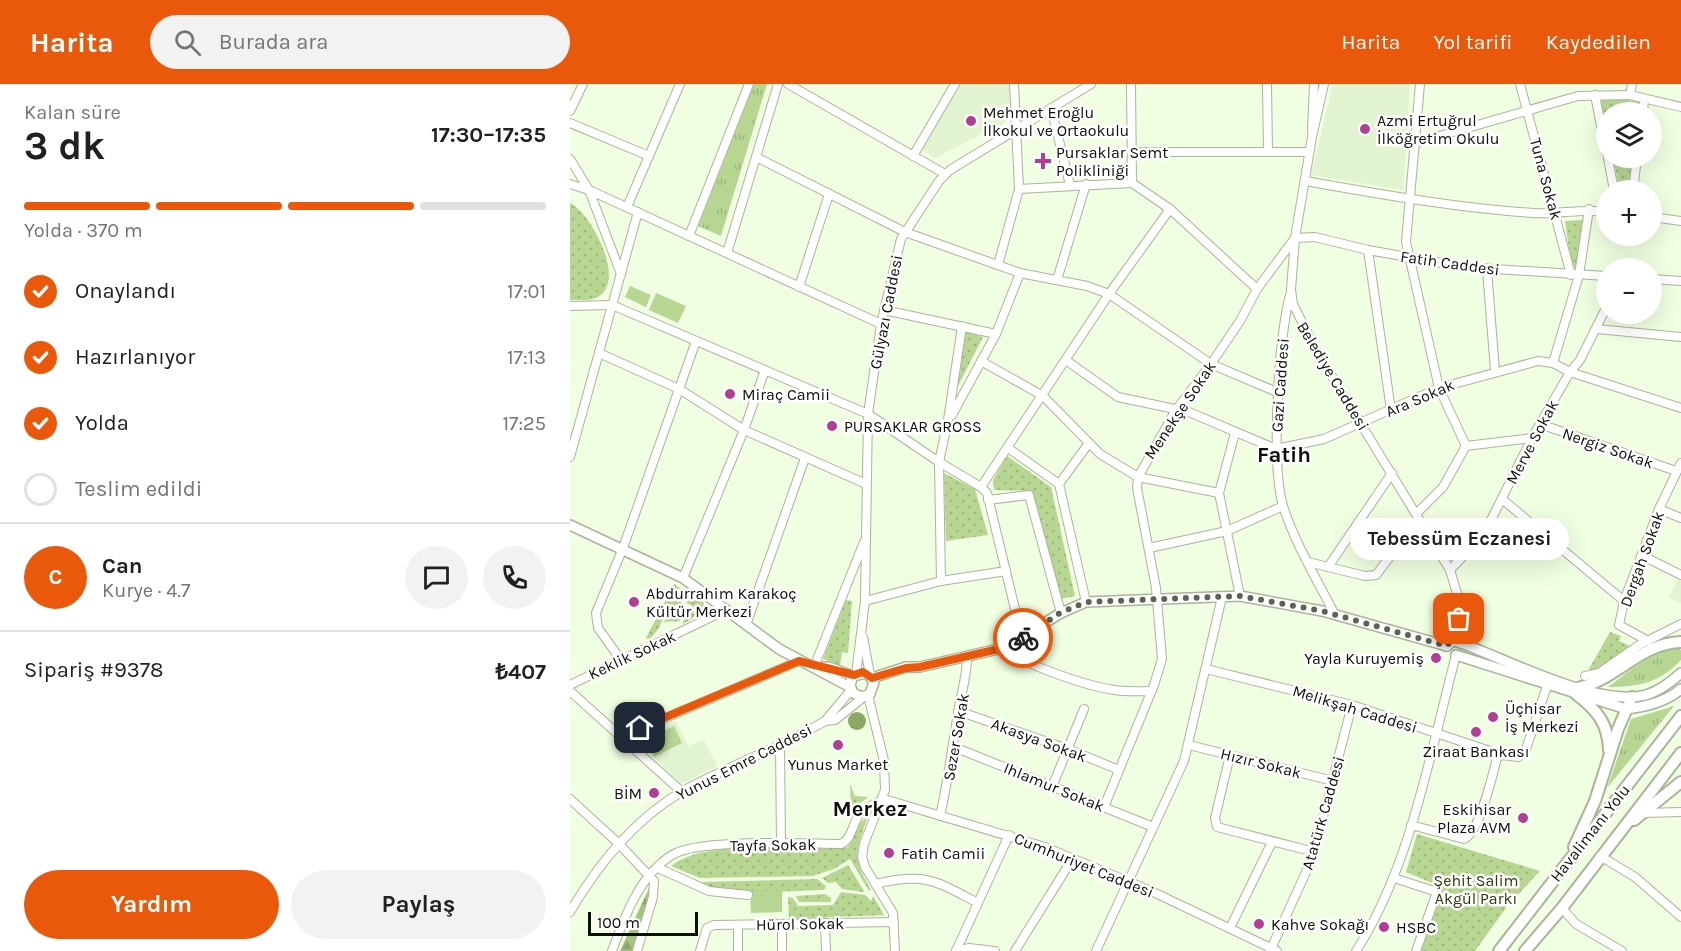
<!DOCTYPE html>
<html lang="tr">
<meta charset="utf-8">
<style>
body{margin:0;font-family:Karla,sans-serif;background:#f2f2f2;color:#202124;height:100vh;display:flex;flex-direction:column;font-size:22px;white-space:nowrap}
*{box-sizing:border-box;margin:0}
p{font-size:20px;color:#757577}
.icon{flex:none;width:33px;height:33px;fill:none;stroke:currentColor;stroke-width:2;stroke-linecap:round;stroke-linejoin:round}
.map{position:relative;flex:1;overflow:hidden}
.panel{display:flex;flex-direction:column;background:#fff;width:570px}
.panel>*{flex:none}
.tools{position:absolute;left:1026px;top:18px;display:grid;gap:12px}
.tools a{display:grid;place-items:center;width:66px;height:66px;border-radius:50%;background:#fff;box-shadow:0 6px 24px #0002;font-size:30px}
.scale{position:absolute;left:18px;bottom:15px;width:110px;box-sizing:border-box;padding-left:6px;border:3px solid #0b0f06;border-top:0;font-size:16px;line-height:21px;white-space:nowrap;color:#0b0f06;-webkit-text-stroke:4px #fff;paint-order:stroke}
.pin{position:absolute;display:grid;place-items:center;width:51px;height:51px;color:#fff;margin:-26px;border-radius:12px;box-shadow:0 3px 9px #0006}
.courier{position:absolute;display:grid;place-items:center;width:60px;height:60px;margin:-30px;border:4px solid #ea580c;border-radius:50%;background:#fff;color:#222;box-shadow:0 2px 8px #0007}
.bubble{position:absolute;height:42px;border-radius:21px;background:#fff;box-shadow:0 6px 24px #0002;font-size:20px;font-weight:700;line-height:42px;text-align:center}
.summary em{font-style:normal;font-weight:700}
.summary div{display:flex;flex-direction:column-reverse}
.summary{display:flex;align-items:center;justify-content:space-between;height:102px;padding:0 24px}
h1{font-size:39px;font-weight:700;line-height:45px}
.bar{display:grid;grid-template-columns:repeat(4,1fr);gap:9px 6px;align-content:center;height:72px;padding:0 24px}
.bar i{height:8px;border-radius:4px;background:#e0e0e0}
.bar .selected{background:#ea580c}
.bar p{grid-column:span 4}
.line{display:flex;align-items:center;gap:15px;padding:0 24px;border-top:2px solid #e0e0e0}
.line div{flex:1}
.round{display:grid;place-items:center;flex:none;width:63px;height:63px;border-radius:32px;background:#f2f2f2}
ol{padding:0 24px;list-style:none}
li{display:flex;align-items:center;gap:18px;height:66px}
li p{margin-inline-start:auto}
li .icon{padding:6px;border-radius:50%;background:#ea580c;color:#fff;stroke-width:4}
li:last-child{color:#757577}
li i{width:33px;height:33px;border:3px solid #e0e0e0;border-radius:50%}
.action{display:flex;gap:12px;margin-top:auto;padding:12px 24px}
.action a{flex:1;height:69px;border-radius:36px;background:#ea580c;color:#fff;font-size:24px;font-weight:700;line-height:69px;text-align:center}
.action a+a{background:#f2f2f2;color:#202124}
header{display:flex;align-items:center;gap:36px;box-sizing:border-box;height:84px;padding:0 30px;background:#ea580c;color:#fff}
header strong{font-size:28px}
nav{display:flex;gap:33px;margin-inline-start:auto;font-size:21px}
.search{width:420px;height:54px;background:#f2f2f2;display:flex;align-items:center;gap:15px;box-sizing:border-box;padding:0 21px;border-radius:33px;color:#757577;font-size:22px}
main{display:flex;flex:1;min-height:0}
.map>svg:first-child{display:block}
.built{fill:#e2f3cf}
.grass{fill:url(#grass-tufts)}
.forest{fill:url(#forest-firs)}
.park{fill:url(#park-dots)}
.pitch{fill:#b7d692}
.water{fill:#8ba964}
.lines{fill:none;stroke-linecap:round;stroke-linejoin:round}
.minor-casing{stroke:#a8b59a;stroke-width:10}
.major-casing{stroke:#a8b59a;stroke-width:12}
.highway-casing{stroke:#a8b59a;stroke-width:14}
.minor{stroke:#fff;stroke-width:8}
.major{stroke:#fff;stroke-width:9}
.highway{stroke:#fff;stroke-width:10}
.done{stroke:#5b6353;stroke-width:6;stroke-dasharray:0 10.8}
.route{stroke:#ea580c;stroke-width:8}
.poi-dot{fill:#b13d96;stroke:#fff;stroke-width:2}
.labels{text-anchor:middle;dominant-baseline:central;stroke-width:5;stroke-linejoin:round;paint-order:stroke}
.poi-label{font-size:16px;fill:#0b0f06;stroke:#fff;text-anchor:start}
.street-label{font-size:16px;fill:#0b0f06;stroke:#fff}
.park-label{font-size:16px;fill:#283b06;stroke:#fff}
.district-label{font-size:22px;font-weight:bold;fill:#0b0f06;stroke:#fff}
</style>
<header>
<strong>Harita</strong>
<div class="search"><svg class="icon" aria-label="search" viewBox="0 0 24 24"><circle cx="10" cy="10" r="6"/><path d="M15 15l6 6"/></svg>Burada ara</div>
<nav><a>Harita</a><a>Yol tarifi</a><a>Kaydedilen</a></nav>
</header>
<main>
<section class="panel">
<div class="summary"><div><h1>3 dk</h1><p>Kalan süre</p></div><em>17:30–17:35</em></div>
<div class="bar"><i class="selected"></i><i class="selected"></i><i class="selected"></i><i></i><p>Yolda · 370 m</p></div>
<ol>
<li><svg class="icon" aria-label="check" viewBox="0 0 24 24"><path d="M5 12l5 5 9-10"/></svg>Onaylandı<p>17:01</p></li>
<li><svg class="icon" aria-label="check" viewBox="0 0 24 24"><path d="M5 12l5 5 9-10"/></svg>Hazırlanıyor<p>17:13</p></li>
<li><svg class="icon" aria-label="check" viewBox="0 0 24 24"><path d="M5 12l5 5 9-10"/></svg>Yolda<p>17:25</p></li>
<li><i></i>Teslim edildi</li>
</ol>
<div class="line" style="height:108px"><b class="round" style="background:#ea580c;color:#fff">C</b><div><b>Can</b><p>Kurye · 4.7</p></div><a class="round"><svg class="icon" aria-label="chat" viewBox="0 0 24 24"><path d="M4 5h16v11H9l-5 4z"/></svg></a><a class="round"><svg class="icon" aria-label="phone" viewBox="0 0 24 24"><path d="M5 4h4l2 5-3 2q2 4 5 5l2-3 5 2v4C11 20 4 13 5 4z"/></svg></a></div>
<div class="line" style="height:78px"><div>Sipariş #9378</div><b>₺407</b></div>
<div class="action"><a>Yardım</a><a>Paylaş</a></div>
</section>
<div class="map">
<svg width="1111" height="867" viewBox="0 0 1111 867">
<defs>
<pattern id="grass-tufts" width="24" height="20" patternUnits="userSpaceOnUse" patternTransform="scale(1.5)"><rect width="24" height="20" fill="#b7d692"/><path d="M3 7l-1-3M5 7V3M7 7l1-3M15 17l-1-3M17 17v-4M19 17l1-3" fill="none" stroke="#9cb67c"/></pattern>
<pattern id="forest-firs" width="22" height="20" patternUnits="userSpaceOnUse" patternTransform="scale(1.5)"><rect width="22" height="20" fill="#a5c57e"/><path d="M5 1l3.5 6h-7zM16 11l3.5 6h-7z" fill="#8da86b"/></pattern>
<pattern id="park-dots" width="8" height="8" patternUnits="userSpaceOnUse" patternTransform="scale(1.5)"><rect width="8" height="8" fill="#b7d692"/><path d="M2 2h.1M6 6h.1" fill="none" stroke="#9cb67c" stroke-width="1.8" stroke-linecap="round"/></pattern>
</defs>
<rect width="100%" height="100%" fill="#f0fee1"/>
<g class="built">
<path d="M390,0H439L440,25L435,38L365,74L351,65Z"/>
<path d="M763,0H840L833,106L741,91Z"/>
<path d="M1109,494L1111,495V519L1099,513Z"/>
<path d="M106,637L118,662L134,656L147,682L111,700L65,655Z"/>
</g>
<g class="grass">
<path d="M184,0H197L151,152L128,142Z"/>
<path d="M1107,564L1111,566V576C1090,599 1068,603 1038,603C1060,587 1079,569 1107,564Z"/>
<path d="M1104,622L1037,704L1061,635Z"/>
</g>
<path class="forest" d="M79,804L81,810L64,867H50Z"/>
<g class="park">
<path d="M1035,13L1070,18L1069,28H1036V42L1031,17Z"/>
<path d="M1043,74H1062L1058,106H1050Z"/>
<path d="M0,119C21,129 57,196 28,213C21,217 9,216 0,216Z"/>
<path d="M1013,136L1008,182L1006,184L1001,179L995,137Z"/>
<path d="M396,248L413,253L387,304Z"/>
<path d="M437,372L481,403L505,512L491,515L462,407L424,406L423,396Z"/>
<path d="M374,389L405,405L418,451L376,457Z"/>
<path d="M104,500L111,505V519L97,525L89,544L79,556L76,554Z"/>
<path d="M116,507L134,519L133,522L137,527L133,529L117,519L114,513Z"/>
<path d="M276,516L282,517L278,569L272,568L270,581L253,575Z"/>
<path d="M110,522L113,524L110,537L94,538L99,526Z"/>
<path d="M117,523L130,530L113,540L115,525Z"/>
<path d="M1040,548L1051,552L1049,557L1062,563L1024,591L1019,585Z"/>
<path d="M280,700L285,712L298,713L281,727Z"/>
<path d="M298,732C286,768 281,771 301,806L299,807L280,775L264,785L242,792L130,794L101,782C139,752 231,769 278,763L291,738Z"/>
<path d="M847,750L970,787L938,821L905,867H851L871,809L867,801L836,788Z"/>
<path d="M278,781L294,807L293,808L272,805L266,798L258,799L252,794Z"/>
<path d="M247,795L256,802L254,806C230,806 147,814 132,798Z"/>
<path d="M271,808L295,811L301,817L303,812L314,831L219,835L218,813L223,814L228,822L263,821Z"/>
<path d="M255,810L261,814V818H229L226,812Z"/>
</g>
<g class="pitch">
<path d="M60,202L81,211L76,223L55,213Z"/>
<path d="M86,209L116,222L108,239L79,226Z"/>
<path d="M104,642L112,659L84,673L76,655Z"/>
<path d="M212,806V828L181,829L180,807Z"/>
</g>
<circle class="water" cx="287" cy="637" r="9"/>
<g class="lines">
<defs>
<g id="minor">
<path d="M218,0L375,90"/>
<path d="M561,0L562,99L600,125L687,205"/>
<path d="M697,0L698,68"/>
<path d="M754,0L742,53L725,154L721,206L723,220L747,268L880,486L895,536L894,560"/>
<path d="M850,0L836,158L869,304L896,362"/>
<path d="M950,0L1001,191"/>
<path d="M1025,11L1036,68"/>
<path d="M1060,11L1062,0"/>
<path d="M481,24L500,101"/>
<path d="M0,27L13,0"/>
<path d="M1073,28L1074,15"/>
<path d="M0,39L79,72"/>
<path d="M742,46L744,0"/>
<path d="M845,59L1008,12L1060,11L1111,23"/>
<path d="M562,68H739"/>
<path d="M343,72L385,0"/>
<path d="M186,73L335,148L450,189L517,202L539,210L641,280L709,309"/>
<path d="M1038,74L1044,106"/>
<path d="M0,75L19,106L51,190"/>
<path d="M735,97C810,110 886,124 963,129C988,131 1012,124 1036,128"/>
<path d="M0,100L19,106L311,240"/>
<path d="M449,105L562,99"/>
<path d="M1063,106L1067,74"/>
<path d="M57,123L110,0"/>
<path d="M1082,133L1111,137"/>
<path d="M119,152L179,0"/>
<path d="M798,166L821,326"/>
<path d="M157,169L208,0"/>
<path d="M428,181L449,105L444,0"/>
<path d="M917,186L925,287"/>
<path d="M1082,195L1111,197"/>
<path d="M487,196L516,100"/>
<path d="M229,203L259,110"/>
<path d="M721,208C708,249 701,381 713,422C725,459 746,494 764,529"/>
<path d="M0,222L42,221L298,330L369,378L411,403L417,409L452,554"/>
<path d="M314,226L426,250"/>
<path d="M1027,245L1111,253"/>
<path d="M29,269L109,305L174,346L296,400"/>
<path d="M411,277L473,312L530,370L568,393L649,409"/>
<path d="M497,277L548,313L619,328L706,365L754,355L869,304L968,277L983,279L1000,288L1111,324"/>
<path d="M983,279L1009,191L1019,125"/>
<path d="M382,331L426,250L450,189"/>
<path d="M970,340L1106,387"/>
<path d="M665,349L649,409L670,512"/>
<path d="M438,364L489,400L516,518"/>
<path d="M0,373L68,128"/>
<path d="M489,400L519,359"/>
<path d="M411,403L539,210L600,125"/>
<path d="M932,415L1054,517"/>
<path d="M418,416L459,411L491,529"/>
<path d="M1089,425L1111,434"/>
<path d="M846,430L873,403L896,362L962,354"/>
<path d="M579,464L657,447L713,422"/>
<path d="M1073,472L1111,491"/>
<path d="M738,478L795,492L806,491L833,455L853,441"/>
<path d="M758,483L822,389"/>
<path d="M880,486L914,450L962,354L1000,288L1010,276L1036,224"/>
<path d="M113,494L174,346L195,286"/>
<path d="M371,497L369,378L378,336L392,242"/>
<path d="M295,517L371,497L436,487"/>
<path d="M176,541L235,374"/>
<path d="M293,553L300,591"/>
<path d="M882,557L888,543L889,523"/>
<path d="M1078,557L1049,541L1054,517L1089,425L1111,379"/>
<path d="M433,564C458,582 513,601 544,606C556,608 569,607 582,607"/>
<path d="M51,576L28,544L26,529L53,464L126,257"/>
<path d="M244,583L294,458"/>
<path d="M636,585L782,621L932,671"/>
<path d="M286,590L295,517L298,330L311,240L331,155L369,97L380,86L521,0"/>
<path d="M1015,592L1029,589L1069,561L1111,540"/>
<path d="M0,601L156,526"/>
<path d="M0,607L112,708"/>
<path d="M298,611L314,677L315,706L294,760L292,773L295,783L323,829L325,867"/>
<path d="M388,627L498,665L549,686"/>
<path d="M255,637L281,606"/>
<path d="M51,653L229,577"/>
<path d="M210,661L211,760"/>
<path d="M619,661L763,697"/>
<path d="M384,663L583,743"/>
<path d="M660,671L645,734L647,743L745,768"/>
<path d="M482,703L514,625"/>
<path d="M0,715L48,759L84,797L83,813L67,867"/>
<path d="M534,723L584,601L592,575L586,504L567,404L568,393L606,326L641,280L670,237L687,205L725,154L745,153L798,166L894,183L1036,192"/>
<path d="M1074,729L1111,728"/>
<path d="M370,732C378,698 382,663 388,629C391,609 397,593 397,573"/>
<path d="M841,741L894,755C910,748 922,692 927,674L932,671L948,673L955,668L977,602"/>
<path d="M1030,772L1065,793L1111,833"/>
<path d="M88,784L139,807L178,811"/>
<path d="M824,794L867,808L846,867"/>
<path d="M306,800C355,788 366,797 408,819"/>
<path d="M992,824L1006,840L1052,867"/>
<path d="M0,828C28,780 63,737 111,708C158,682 209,664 255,637L265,636L295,612"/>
<path d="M255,839L256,867"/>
<path d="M660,844L702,758"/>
<path d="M42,867C55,832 69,792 102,771C128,754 236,760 271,760C282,755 282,741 289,731C295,723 305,720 314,715L475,763L579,806L707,867"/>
<path d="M130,867L137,844L144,841L324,838"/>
<path d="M168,867V841"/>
<path d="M212,867V840"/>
<path d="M386,867L439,751"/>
<path d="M386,867L399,864L425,867"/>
<path d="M445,867L503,774"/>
<path d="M526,867L614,677L652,513"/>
<path d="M700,867L742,775L782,621"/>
<path d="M786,867C841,782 860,669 886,571"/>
</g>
<g id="major">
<path d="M0,441L113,494L209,565L280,603"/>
<path d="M877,562L882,557L888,558C937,575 1027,624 1076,611C1089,607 1101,598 1111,589"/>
<path d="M886,571L1056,625C1076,623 1096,618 1111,605"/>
<path d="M244,583H259L283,592L297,589L304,598L300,610L292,613L283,609L280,601L283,592"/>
<path d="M302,594L336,583H350L433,564L491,529L516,518L670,512L752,527L877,562"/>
</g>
<g id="highway">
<path d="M1008,604C1048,595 1070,559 1111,558"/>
<path d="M1006,610C1027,626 1038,639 1039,666"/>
<path d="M1064,736L1111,698"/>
<path d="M1004,763L1025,717L1048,645L1062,613"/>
<path d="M929,867L1111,632"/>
<path d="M955,867L992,824L1111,669"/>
</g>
</defs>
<use href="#minor" class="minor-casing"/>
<use href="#major" class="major-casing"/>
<use href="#highway" class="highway-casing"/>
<use href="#minor" class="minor"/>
<use href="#major" class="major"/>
<use href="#highway" class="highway"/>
</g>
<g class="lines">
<path class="done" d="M453,554L490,529L516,518L670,512L752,527L877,562L884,552L889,535"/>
<path class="route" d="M70,644L229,577L284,591L293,588L302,594L336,584L350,583L433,564L453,554"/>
</g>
<g class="poi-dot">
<circle cx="401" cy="37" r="6"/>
<circle cx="795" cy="45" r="6"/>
<path d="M470 68h6v6h6v6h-6v6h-6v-6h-6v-6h6z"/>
<circle cx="160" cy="310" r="6"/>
<circle cx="262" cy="342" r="6"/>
<circle cx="64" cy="518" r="6"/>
<circle cx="866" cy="574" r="6"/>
<circle cx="923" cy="633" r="6"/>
<circle cx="906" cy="648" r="6"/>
<circle cx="268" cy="661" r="6"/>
<circle cx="84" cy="709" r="6"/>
<circle cx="953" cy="734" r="6"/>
<circle cx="319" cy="769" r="6"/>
<circle cx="689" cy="840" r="6"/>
<circle cx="814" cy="843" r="6"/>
</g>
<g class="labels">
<g class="poi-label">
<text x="413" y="28">Mehmet Eroğlu<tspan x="413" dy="18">İlkokul ve Ortaokulu</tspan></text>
<text x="807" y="36">Azmi Ertuğrul<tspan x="807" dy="18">İlköğretim Okulu</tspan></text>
<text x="486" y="68">Pursaklar Semt<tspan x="486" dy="18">Polikliniği</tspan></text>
<text x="172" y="310">Miraç Camii</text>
<text x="274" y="342">PURSAKLAR GROSS</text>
<text x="76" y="509">Abdurrahim Karakoç<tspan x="76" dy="18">Kültür Merkezi</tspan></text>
<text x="854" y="574" text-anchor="end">Yayla Kuruyemiş</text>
<text x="935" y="624">Üçhisar<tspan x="935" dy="18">İş Merkezi</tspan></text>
<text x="906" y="667" text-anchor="middle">Ziraat Bankası</text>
<text x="268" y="680" text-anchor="middle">Yunus Market</text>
<text x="72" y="709" text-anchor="end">BİM</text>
<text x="941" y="725" text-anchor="end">Eskihisar<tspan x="941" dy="18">Plaza AVM</tspan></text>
<text x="331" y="769">Fatih Camii</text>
<text x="701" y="840">Kahve Sokağı</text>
<text x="826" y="843">HSBC</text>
</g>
<g class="street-label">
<text transform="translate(976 95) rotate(75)">Tuna Sokak</text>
<text transform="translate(880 179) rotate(8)">Fatih Caddesi</text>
<text transform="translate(316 228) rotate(-79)">Gülyazı Caddesi</text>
<text transform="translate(763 292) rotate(59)">Belediye Caddesi</text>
<text transform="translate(710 301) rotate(-86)">Gazi Caddesi</text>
<text transform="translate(850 314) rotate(-23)">Ara Sokak</text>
<text transform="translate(610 326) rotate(-56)">Menekşe Sokak</text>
<text transform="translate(962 358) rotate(-62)">Merve Sokak</text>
<text transform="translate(1038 364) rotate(19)">Nergiz Sokak</text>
<text transform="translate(1072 475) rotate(-70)">Dergah Sokak</text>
<text transform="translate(62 571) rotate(-25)">Keklik Sokak</text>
<text transform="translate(785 625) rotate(17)">Melikşah Caddesi</text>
<text transform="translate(386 653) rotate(-80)">Sezer Sokak</text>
<text transform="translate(469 656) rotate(20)">Akasya Sokak</text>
<text transform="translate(174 678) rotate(-27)">Yunus Emre Caddesi</text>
<text transform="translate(691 679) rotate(14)">Hızır Sokak</text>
<text transform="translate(484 703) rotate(22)">Ihlamur Sokak</text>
<text transform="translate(753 729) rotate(-74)">Atatürk Caddesi</text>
<text transform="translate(1020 749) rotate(-52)">Havalimanı Yolu</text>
<text transform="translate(203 761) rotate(-1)">Tayfa Sokak</text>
<text transform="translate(514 781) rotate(22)">Cumhuriyet Caddesi</text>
<text transform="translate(230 840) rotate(-1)">Hürol Sokak</text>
</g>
<g class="park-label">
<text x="906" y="796">Şehit Salim<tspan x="906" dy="18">Akgül Parkı</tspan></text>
</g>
<g class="district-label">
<text x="714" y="371">Fatih</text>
<text x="300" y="725">Merkez</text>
</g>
</g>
</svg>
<div class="tools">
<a><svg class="icon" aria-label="layers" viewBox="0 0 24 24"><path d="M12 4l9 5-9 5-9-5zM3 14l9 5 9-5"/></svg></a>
<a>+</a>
<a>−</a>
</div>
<div class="scale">100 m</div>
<div class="pin" style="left:889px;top:535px;background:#ea580c"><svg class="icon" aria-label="bag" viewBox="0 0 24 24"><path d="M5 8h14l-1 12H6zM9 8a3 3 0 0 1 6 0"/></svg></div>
<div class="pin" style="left:70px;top:644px;background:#1f2937"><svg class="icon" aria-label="home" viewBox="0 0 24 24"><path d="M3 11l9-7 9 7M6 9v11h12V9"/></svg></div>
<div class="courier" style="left:453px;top:554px"><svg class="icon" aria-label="bike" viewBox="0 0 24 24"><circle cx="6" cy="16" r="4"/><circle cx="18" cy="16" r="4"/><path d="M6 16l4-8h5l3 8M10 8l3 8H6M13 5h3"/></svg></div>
<div class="bubble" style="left:780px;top:434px;width:219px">Tebessüm Eczanesi</div>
</div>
</main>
